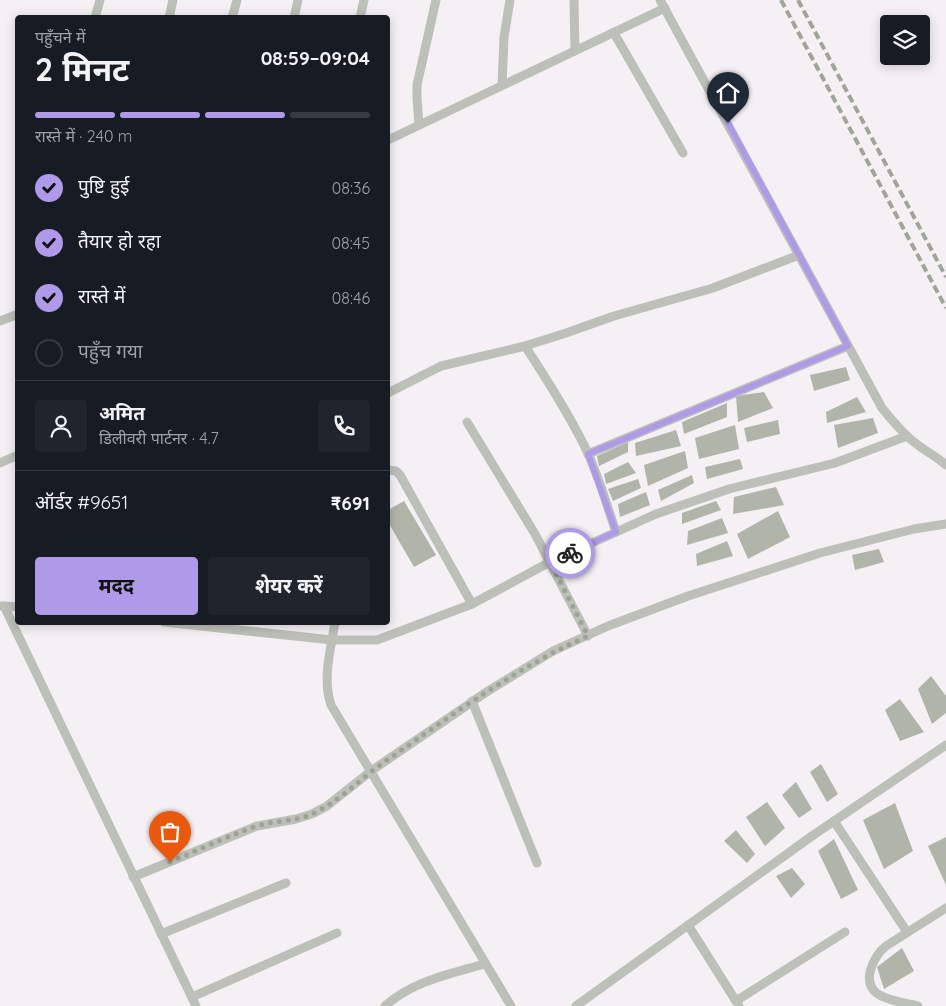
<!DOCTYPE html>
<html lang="hi">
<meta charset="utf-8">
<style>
body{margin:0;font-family:Quicksand,"Noto Sans Devanagari",sans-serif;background:#20242c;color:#f1f3f6;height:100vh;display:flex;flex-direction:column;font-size:19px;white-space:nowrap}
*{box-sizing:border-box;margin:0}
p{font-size:16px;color:#9ea1a6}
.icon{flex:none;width:28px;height:28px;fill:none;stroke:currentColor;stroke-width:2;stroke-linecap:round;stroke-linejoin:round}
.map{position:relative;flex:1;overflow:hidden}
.panel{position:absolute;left:15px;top:15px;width:375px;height:610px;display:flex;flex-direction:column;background:#171b24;border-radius:5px;box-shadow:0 2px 12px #0003}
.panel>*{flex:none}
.controls{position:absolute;left:880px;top:15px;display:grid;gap:10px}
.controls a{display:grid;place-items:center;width:50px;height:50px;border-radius:5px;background:#171b24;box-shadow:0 2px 12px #0003;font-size:25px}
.pin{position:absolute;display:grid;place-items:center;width:42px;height:42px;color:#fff;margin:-51px -21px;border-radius:50% 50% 50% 0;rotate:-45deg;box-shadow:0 0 5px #0007}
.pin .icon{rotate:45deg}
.courier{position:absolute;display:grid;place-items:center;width:50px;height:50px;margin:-25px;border:4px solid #ae9ae8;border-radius:50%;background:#fff;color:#222;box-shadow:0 1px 6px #0007}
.summary em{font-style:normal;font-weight:700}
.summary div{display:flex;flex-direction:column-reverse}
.summary{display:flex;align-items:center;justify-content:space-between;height:85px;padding:0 20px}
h1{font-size:32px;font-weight:700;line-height:38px}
.bar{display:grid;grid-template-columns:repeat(4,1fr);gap:8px 5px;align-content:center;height:60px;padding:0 20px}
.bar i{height:6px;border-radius:4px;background:#363941}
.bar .current{background:#ae9ae8}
.bar p{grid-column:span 4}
.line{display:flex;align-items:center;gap:12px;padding:0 20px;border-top:1px solid #363941}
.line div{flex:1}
.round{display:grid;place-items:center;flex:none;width:52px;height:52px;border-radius:5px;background:#20242c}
ol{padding:0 20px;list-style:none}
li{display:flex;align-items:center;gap:15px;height:55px}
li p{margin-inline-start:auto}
li .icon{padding:5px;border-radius:50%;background:#ae9ae8;color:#111;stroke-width:4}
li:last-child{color:#9ea1a6}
li i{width:28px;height:28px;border:2px solid #363941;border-radius:50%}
.primary-button{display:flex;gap:10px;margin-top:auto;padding:10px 20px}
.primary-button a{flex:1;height:58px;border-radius:5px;background:#ae9ae8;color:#111;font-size:20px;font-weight:700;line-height:58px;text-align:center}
.primary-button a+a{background:#20242c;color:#f1f3f6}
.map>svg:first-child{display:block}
.building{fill:#b0b4a9}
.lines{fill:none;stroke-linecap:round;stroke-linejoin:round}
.minor{stroke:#bcc0b8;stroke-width:9}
.rail{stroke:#9fa599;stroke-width:4;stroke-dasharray:8 4;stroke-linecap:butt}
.done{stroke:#9da394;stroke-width:5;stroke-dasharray:0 9}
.route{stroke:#ae9ae8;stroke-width:6}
</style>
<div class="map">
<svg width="946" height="1006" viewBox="0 0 946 1006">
<rect width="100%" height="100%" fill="#f4f0f4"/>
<g class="building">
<path d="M846,367L850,380L814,391L810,375Z"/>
<path d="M764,392L773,408L738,422L736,396Z"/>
<path d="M857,397L866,412L827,423L826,412Z"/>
<path d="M727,403V417L684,434L682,422Z"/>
<path d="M873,418L878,433L838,448L834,425Z"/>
<path d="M778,420L780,434L747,442L744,428Z"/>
<path d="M735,425L739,449L699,459L695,438Z"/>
<path d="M676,430L681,446L636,456L635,443Z"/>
<path d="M628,442V452L599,466L597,456Z"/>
<path d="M685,451L688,468L648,486L644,465Z"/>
<path d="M740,459L743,469L707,479L705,467Z"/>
<path d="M628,462L636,473L606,484L604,474Z"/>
<path d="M692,475L694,483L661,501L658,490Z"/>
<path d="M638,479L641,488L613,501L608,489Z"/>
<path d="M776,487L784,505L733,514L734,497Z"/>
<path d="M646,492L650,505L620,517L618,504Z"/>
<path d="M404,501L436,555L414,567L388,522V510Z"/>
<path d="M716,501L721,510L682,524V513Z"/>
<path d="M778,511L790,537L748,559L737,534Z"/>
<path d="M722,518L728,533L687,545L688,531Z"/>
<path d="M727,541L733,556L697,566L696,554Z"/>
<path d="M879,549L884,562L855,570L852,555Z"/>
<path d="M931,676L946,696V713L932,724L918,689Z"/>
<path d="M900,699L924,732L900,741L885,710Z"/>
<path d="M821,764L838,794L827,802L810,772Z"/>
<path d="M796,782L812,809L799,818L782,795Z"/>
<path d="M767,802L785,828L765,846L746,817Z"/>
<path d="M895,803L913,851L884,869L863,820Z"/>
<path d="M736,830L755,854L747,863L724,841Z"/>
<path d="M946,837V885L928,846Z"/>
<path d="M834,839L858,890L841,899L818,851Z"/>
<path d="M792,868L805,884L791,898L776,876Z"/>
<path d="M902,948L914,971L884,989L877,967Z"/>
</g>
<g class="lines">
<g class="minor">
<path d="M574,0L575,51"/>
<path d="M660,0L882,408C892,420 902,433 914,442C925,451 936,456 946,465"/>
<path d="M95,18L100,0"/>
<path d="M169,18L173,0"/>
<path d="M232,18L237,0"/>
<path d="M294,18L298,0"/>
<path d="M360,18L364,0"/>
<path d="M614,33L683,153"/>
<path d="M502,85L504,37L510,0"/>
<path d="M419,125L417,98V85L436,0"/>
<path d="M388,140L665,8"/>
<path d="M0,321L18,314"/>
<path d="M525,346C546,378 567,411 584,445C598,473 606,503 616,532"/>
<path d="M388,393L441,366L525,346L566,333L614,316L713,288L799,255"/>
<path d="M467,422L535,534L588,636"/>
<path d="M588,454L848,346"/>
<path d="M0,463L18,455"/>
<path d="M388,470L396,471L400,475L472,604"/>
<path d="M0,606H4L196,1006"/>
<path d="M4,606L18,607"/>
<path d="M164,622L332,640H377L472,604L550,562L656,514L729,489L835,463L907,436"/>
<path d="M335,622C331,648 322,679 331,705L511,1006"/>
<path d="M472,701L537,863"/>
<path d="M834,821L907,932"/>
<path d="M133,877L257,826L296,819L312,814L327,806L371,771L488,691L553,651L608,626L688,596L820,553L914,529L946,524"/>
<path d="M688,925L739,1006"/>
<path d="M161,934L286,883"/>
<path d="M192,997L337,933"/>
<path d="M736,1001L845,932"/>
<path d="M385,1006C413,981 450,974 484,964"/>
<path d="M576,1006L812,836L946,745"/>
<path d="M918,1006C899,1001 864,1000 870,972C873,961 877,953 886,946L946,908"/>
</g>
<g class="rail">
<path d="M781,0L946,308"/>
<path d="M798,0L946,277"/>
</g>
</g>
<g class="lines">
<path class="done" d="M170,862C199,850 227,836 257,826C275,820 295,822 312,814C337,803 358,781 380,765C447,719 513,669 588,636L550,562L570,553"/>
<path class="route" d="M570,553L616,532L588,454L848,346L728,123"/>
</g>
</svg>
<div class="controls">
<a><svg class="icon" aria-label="layers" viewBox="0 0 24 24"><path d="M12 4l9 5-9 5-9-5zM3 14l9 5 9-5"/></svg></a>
</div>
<div class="pin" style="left:170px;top:862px;background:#ea580c"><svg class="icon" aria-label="bag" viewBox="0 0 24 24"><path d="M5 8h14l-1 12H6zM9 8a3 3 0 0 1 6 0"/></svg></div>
<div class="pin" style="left:728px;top:123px;background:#1f2937"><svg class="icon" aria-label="home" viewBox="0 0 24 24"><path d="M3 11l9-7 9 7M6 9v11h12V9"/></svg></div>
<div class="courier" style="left:570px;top:553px"><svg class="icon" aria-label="bike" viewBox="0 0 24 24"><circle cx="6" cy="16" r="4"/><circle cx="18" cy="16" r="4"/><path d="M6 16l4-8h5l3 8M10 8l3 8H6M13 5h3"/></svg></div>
<section class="panel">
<div class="summary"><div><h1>2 मिनट</h1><p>पहुँचने में</p></div><em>08:59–09:04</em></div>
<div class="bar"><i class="current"></i><i class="current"></i><i class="current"></i><i></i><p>रास्ते में · 240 m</p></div>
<ol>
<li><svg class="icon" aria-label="check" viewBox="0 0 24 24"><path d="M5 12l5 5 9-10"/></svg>पुष्टि हुई<p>08:36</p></li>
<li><svg class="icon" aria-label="check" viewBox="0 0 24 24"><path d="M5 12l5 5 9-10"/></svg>तैयार हो रहा<p>08:45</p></li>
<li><svg class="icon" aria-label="check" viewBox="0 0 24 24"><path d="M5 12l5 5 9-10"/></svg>रास्ते में<p>08:46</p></li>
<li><i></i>पहुँच गया</li>
</ol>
<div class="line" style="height:90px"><a class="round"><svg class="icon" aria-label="person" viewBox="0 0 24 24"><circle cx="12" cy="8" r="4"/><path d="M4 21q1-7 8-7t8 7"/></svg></a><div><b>अमित</b><p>डिलीवरी पार्टनर · 4.7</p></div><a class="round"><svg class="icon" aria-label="phone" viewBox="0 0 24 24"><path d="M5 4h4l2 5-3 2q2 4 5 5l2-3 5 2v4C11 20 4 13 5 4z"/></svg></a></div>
<div class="line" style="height:65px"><div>ऑर्डर #9651</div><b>₹691</b></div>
<div class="primary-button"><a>मदद</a><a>शेयर करें</a></div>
</section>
</div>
